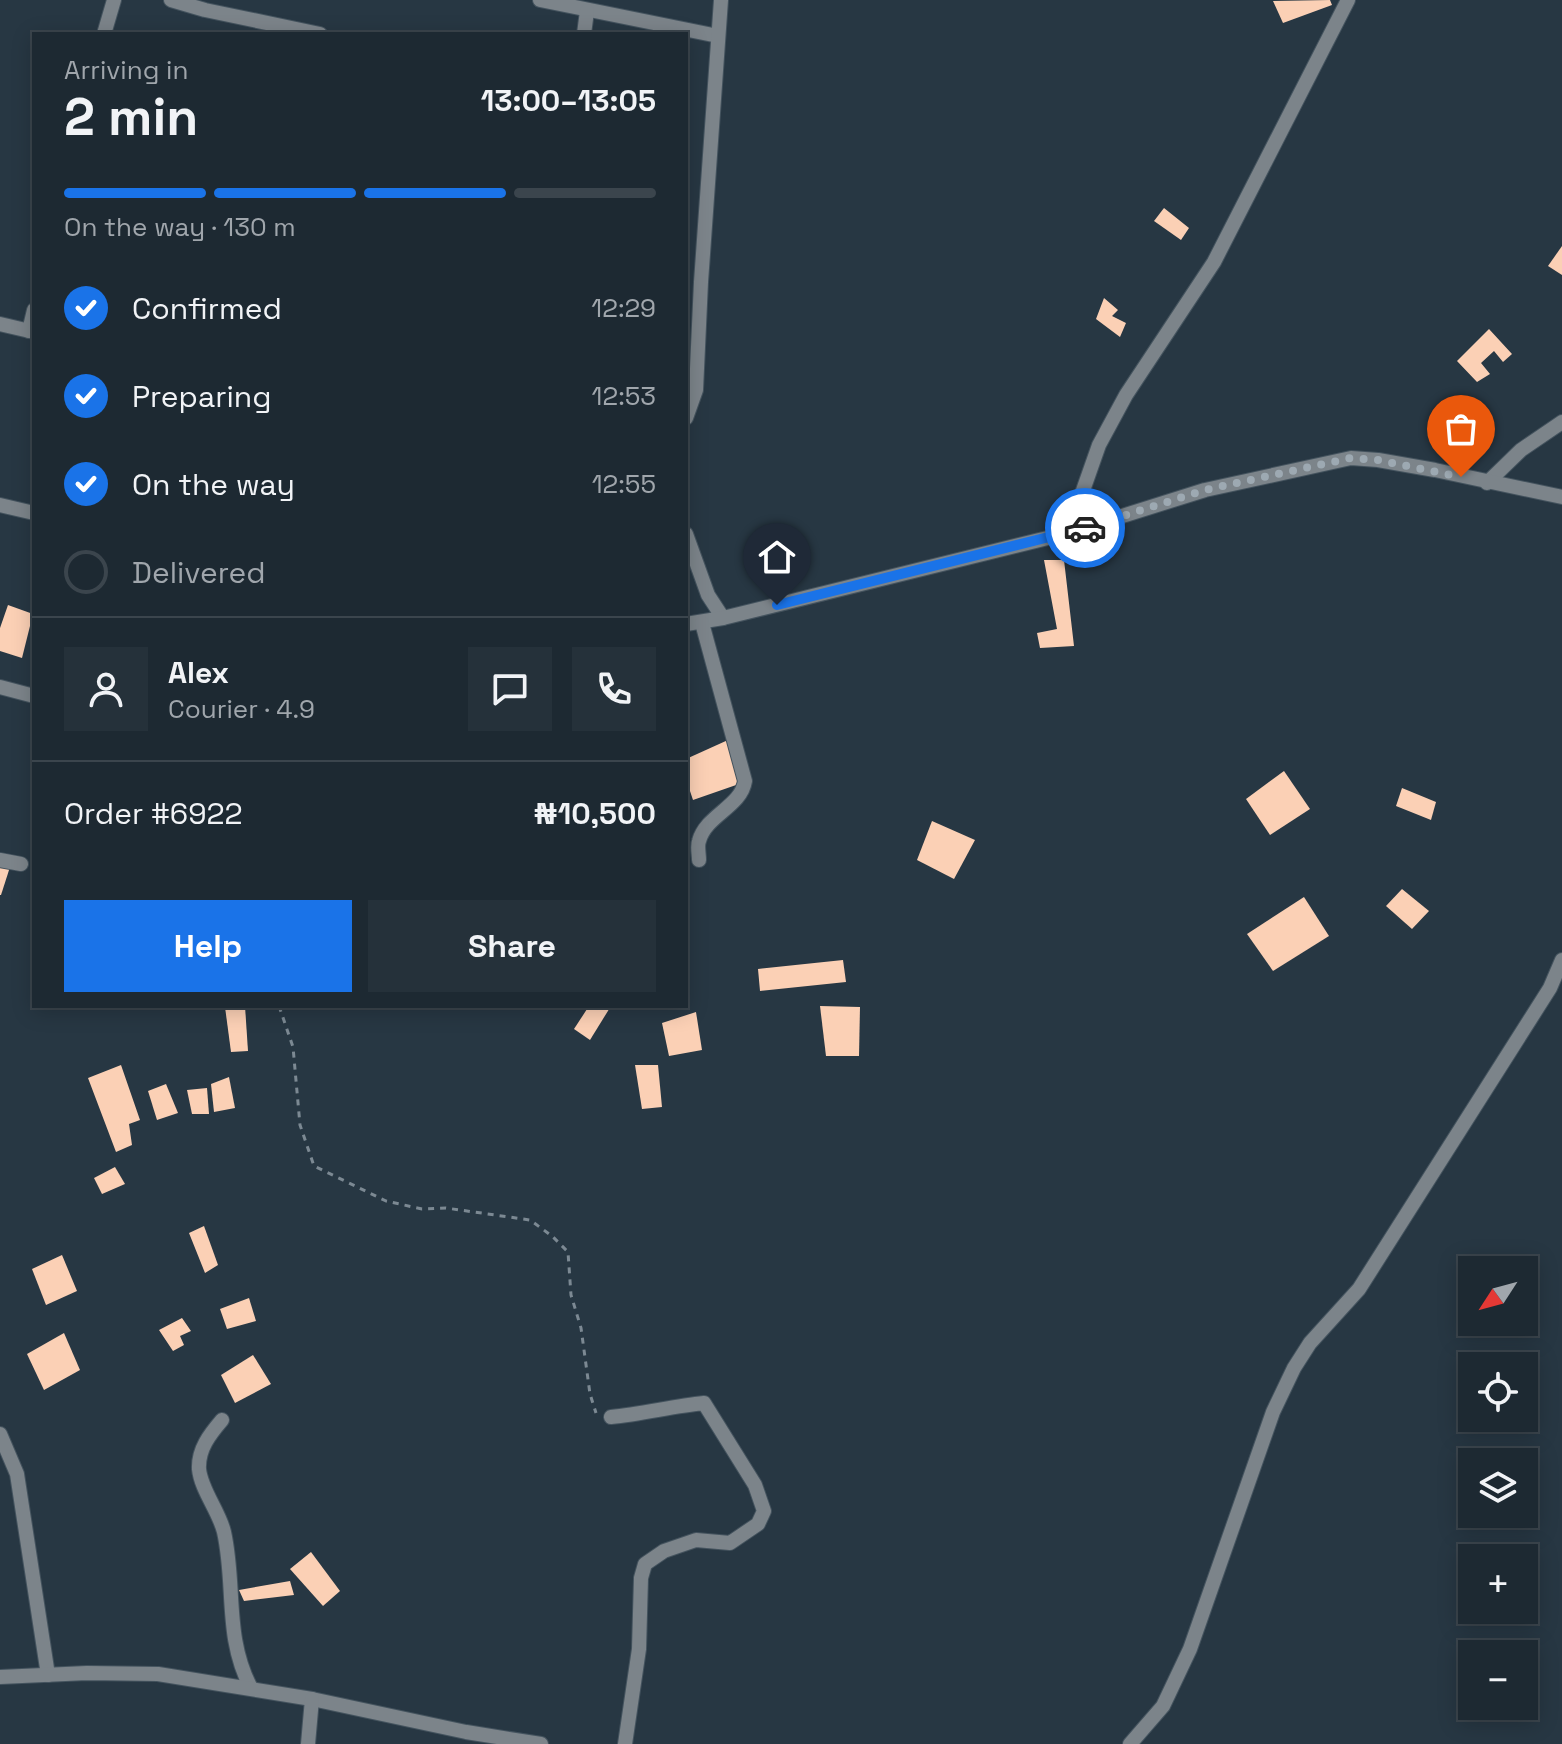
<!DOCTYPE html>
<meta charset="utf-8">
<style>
body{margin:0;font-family:"Space Grotesk",sans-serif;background:#25313a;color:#f1f3f6;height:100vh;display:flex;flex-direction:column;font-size:30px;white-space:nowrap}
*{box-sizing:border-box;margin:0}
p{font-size:26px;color:#a0a6ac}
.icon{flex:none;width:44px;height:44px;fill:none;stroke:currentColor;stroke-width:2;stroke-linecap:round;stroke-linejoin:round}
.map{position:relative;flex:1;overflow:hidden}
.drawer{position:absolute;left:32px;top:32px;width:656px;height:976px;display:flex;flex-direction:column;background:#1d2932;border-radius:0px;box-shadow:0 4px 20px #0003,0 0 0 2px #3b454d}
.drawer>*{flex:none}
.needle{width:52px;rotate:234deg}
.fabs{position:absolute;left:1458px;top:1256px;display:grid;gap:16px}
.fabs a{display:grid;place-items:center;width:80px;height:80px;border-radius:0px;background:#1d2932;box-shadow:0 4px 20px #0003,0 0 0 2px #3b454d;font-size:40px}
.pin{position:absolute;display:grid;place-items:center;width:68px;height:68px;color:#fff;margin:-82px -34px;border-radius:50% 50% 50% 0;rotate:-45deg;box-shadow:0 0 8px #0007}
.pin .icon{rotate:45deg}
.courier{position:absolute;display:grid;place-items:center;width:80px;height:80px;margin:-40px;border:6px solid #1a73e8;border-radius:50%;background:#fff;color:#222;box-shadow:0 2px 10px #0007}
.head em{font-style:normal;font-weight:800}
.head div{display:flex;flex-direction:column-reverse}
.head{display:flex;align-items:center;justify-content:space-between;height:136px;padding:0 32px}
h1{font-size:52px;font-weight:800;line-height:60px}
.bar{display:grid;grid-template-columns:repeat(4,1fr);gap:12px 8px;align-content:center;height:96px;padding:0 32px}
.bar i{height:10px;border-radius:6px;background:#3b454d}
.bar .on{background:#1a73e8}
.bar p{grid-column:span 4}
.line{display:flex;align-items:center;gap:20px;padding:0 32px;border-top:2px solid #3b454d}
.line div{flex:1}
.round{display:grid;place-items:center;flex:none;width:84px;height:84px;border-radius:0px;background:#25313a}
ol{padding:0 32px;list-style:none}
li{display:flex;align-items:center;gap:24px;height:88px}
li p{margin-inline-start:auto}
li .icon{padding:8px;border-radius:50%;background:#1a73e8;color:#fff;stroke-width:4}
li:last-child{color:#a0a6ac}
li i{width:44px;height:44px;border:4px solid #3b454d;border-radius:50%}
.button{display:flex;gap:16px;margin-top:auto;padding:16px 32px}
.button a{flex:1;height:92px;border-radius:0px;background:#1a73e8;color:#fff;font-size:32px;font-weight:800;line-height:92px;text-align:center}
.button a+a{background:#25313a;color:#f1f3f6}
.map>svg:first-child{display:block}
.building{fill:#fbd0b5}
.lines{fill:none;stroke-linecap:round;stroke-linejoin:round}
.street-casing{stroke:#44535e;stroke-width:16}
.path{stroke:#7c8993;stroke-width:3;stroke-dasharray:6 6;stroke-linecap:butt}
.street{stroke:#7c848a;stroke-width:14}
.done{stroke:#9da9b2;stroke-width:8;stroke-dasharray:0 14.4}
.route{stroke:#1a73e8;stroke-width:10}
</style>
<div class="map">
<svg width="1562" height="1744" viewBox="0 0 1562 1744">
<rect width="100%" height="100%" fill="#273743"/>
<g class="building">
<path d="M1330,0L1332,5L1283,23L1273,1Z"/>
<path d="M1164,208L1189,228L1181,240L1154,221Z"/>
<path d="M1562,246V275L1548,266Z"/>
<path d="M1104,298L1118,310L1112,316L1126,323L1120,337L1096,319Z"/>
<path d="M1489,329L1512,354L1503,362L1494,351L1481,363L1490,374L1477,382L1457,361Z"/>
<path d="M1044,560H1064L1074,646L1040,648L1037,633L1057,629Z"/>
<path d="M8,605L33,614L22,658L0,651V628Z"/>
<path d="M728,740L739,784L693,800L686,779V759Z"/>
<path d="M1284,771L1310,809L1270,835L1246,799Z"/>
<path d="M1402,788L1436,802L1431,820L1396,806Z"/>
<path d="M932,821L975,840L954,879L917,860Z"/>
<path d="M0,866L10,867L1,895H0Z"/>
<path d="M1402,889L1429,911L1412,929L1386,906Z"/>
<path d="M1304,897L1329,936L1273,971L1247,934Z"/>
<path d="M843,960L846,982L760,991L758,969Z"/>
<path d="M245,1006L248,1051L231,1052L225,1007Z"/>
<path d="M589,1006H611L590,1040L574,1029Z"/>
<path d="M820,1006L860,1007L859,1056H826Z"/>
<path d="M696,1012L702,1050L669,1056L662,1023Z"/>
<path d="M121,1065L140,1120L129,1124L132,1145L116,1152L88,1078Z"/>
<path d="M635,1065H658L662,1107L642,1109Z"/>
<path d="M229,1077L235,1108L214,1112L211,1084Z"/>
<path d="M166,1084L178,1113L157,1120L148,1091Z"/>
<path d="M207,1088L209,1114H192L187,1090Z"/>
<path d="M115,1167L125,1184L102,1194L94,1178Z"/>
<path d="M204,1226L218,1265L205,1273L189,1233Z"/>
<path d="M62,1255L77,1291L46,1305L32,1269Z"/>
<path d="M249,1298L256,1321L227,1329L220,1309Z"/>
<path d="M182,1318L191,1331L180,1336L184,1345L173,1351L159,1330Z"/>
<path d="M64,1333L80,1370L44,1390L27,1354Z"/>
<path d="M253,1355L271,1384L235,1403L221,1375Z"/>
<path d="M311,1552L340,1591L323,1606L290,1569Z"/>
<path d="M290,1581L294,1595L244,1601L239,1590Z"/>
</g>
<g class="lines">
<defs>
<g id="street">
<path d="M171,0L205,10L320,34"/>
<path d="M540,0L718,36"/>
<path d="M104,34L114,0"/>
<path d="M584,34L587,11"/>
<path d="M0,324L34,332"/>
<path d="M29,331L34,310"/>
<path d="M686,418L696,390L701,282L721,0"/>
<path d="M1487,483L1521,450L1562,422"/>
<path d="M0,505L34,513"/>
<path d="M1068,533L1099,445L1126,395L1214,262L1348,0"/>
<path d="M686,534L708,595L723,618"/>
<path d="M686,624L723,618L1068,533L1205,490L1351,458L1378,460L1435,470L1562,497"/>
<path d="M0,687L34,696"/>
<path d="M0,860L21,864"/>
<path d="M699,860C699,854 697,846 699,841C706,815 741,807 745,781L702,623"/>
<path d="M611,1417C643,1414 673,1406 704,1403L755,1485L764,1511L758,1524L730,1543L696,1540L664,1551L645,1564L641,1578L639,1649L625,1744"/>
<path d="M222,1420C210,1434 198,1449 199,1469C201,1490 219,1511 224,1532C236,1586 224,1637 251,1688"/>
<path d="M0,1434L17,1474L48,1675"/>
<path d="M0,1677L87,1673L158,1674L312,1699L466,1732L541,1744"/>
<path d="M308,1744L312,1699"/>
<path d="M1130,1744L1163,1706L1190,1649L1273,1412L1294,1368L1310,1343L1359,1289L1550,988L1562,960"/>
</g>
</defs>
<use href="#street" class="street-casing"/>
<path class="path" d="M279,1006L293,1047L300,1125L314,1166L386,1201L422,1209L446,1208L530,1220L552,1236L568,1252L571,1295L581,1328L590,1394L596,1413"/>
<use href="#street" class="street"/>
</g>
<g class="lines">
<path class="done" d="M1085,528L1205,490L1351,458L1378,460L1461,477"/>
<path class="route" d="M777,605L1085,528"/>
</g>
</svg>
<div class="fabs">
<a><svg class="needle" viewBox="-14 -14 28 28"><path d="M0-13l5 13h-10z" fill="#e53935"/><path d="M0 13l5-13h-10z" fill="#a0a6ac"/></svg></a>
<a><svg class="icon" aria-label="locate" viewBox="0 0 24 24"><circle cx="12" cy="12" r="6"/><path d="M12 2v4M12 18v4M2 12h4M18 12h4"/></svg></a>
<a><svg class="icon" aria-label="layers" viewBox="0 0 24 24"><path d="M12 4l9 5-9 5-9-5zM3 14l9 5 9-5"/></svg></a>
<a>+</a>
<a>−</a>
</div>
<div class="pin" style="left:1461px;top:477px;background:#ea580c"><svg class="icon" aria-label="bag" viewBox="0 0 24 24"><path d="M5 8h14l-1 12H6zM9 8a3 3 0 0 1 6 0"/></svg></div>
<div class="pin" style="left:777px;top:605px;background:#1f2937"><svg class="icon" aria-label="home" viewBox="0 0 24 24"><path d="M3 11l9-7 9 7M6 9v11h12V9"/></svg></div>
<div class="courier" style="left:1085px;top:528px"><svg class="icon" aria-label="car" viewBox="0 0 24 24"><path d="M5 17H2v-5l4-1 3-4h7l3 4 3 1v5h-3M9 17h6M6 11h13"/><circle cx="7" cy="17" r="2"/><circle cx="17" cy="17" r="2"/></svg></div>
<section class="drawer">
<div class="head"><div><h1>2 min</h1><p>Arriving in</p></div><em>13:00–13:05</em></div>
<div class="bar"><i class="on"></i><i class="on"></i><i class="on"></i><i></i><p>On the way · 130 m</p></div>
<ol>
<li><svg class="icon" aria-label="check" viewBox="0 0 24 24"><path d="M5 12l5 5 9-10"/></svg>Confirmed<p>12:29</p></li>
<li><svg class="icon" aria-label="check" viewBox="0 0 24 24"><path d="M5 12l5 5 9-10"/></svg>Preparing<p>12:53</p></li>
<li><svg class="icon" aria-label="check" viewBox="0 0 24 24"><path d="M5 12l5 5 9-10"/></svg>On the way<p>12:55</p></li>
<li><i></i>Delivered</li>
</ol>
<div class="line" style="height:144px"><a class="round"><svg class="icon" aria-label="person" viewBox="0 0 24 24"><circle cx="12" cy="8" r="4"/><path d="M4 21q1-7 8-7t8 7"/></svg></a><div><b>Alex</b><p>Courier · 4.9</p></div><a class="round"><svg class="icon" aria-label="chat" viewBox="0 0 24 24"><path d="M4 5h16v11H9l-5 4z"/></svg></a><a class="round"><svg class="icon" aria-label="phone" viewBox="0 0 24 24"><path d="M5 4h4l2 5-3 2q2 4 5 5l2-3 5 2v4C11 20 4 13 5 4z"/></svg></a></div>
<div class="line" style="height:104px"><div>Order #6922</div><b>₦10,500</b></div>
<div class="button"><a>Help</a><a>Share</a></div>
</section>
</div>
